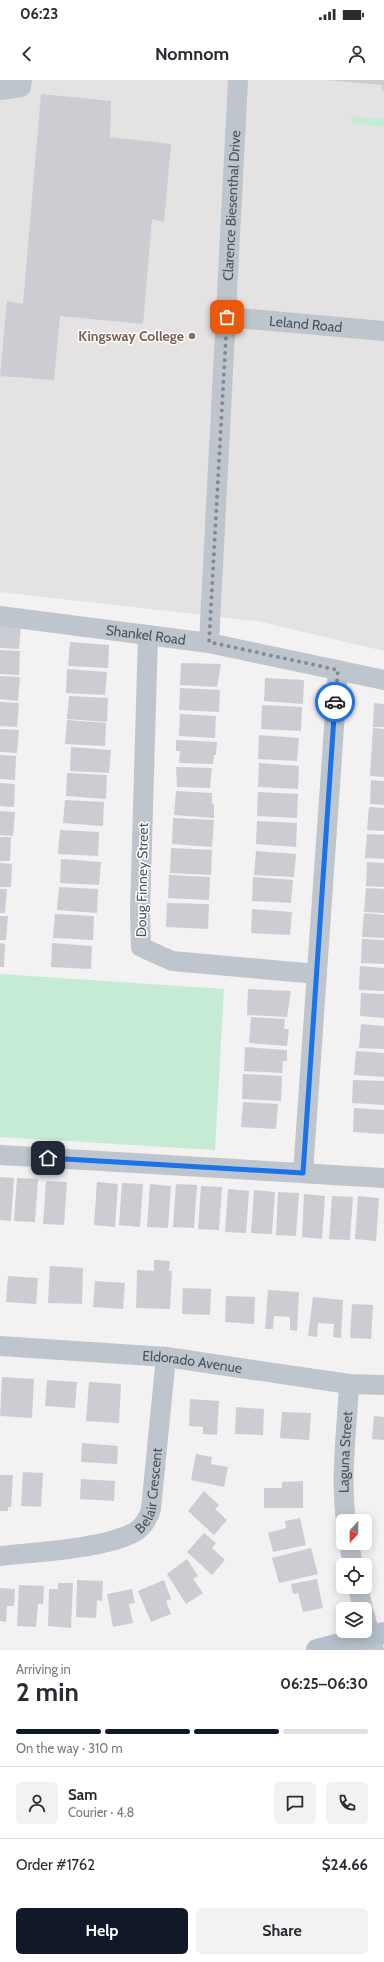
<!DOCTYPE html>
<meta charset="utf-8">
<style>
body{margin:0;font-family:Cabin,sans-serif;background:#f2f2f3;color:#2b2b33;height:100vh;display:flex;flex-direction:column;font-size:15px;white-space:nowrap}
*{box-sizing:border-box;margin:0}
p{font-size:13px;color:#7c7c81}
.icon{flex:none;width:22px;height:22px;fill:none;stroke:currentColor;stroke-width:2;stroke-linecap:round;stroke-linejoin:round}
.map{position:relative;height:1570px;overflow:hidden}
.side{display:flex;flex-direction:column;background:#fff;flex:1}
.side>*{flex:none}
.needle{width:26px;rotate:201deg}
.tools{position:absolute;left:336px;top:1434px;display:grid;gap:8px}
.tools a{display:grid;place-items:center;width:36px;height:36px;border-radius:6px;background:#fff;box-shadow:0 2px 10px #0003;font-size:20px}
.pin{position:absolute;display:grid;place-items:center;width:34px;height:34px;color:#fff;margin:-17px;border-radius:8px;box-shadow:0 2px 6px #0006}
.courier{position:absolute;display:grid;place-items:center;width:40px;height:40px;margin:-20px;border:3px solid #1a73e8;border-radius:50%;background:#fff;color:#222;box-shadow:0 1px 5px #0007}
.head em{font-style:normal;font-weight:800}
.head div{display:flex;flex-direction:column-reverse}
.head{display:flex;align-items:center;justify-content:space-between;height:68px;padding:0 16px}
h1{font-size:26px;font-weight:800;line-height:30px}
.bar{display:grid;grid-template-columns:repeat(4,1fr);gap:6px 4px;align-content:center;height:48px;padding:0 16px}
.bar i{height:5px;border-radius:3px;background:#e1e1e2}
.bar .selected{background:#111827}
.bar p{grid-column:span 4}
.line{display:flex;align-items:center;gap:10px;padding:0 16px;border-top:1px solid #e1e1e2}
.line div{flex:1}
.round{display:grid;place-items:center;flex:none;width:42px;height:42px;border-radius:6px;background:#f2f2f3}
.primary-button{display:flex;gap:8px;margin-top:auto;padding:8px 16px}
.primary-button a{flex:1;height:46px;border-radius:6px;background:#111827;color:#fff;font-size:16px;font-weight:800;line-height:46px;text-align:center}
.primary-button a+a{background:#f2f2f3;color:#2b2b33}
.status{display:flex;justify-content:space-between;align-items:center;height:28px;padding:0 20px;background:#fff;direction:ltr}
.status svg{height:11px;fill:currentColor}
header{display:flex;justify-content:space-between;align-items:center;height:52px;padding:0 16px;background:#fff;font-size:18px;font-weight:800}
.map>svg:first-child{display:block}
.education{fill:#e4e2e2}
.green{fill:#c5ebd5}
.building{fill:#cbcdd3}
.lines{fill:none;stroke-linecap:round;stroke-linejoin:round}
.minor{stroke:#bec5cc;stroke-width:20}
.major{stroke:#b4bfcc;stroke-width:22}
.done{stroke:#868a90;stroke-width:4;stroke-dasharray:0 7.2}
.route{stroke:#1a73e8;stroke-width:5}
.education-dot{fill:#8d6e63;stroke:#fff;stroke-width:1.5}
.labels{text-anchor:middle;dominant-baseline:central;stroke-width:3;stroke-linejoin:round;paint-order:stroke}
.street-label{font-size:14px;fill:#4b535c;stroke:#fff}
.education-label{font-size:14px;font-weight:bold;fill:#785e54;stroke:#fff;text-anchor:end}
</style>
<div class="status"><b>06:23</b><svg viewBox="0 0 49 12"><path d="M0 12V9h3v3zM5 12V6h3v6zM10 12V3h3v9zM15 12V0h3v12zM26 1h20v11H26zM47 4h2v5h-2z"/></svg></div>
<header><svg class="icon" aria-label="back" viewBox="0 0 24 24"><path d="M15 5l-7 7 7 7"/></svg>Nomnom<svg class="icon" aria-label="person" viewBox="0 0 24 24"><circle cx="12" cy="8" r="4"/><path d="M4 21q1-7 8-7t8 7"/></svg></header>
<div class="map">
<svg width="384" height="1570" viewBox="0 0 384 1570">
<rect width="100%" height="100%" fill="#f3f1f1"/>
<path class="education" d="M0,0H384V571L257,541L0,512Z"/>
<g class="green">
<path d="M352,36L384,39V47L354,44L350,40Z"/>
<path d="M0,894L224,909L215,1070L0,1057Z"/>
</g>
<g class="building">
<path d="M327,0H384V11H382V5Z"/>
<path d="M41,14L111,21L110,57L171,64L164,142L152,139L143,244L60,236L54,300L0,296L7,221L23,224Z"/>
<path d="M0,545L21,546L19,569L0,568Z"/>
<path d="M70,562L109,565L108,588L68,586Z"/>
<path d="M0,570L20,571L19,595L0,594Z"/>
<path d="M181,583L221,584L217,607L180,605Z"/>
<path d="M67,589L107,592L105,615L66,613Z"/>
<path d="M0,596L20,597L18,621L0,619Z"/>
<path d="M265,598L304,600L303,624L264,621Z"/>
<path d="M180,608L220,610L219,632L179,630Z"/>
<path d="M69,616L108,618L107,642L67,639Z"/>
<path d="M0,622L19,623L17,647L0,646Z"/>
<path d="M374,623L384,624V647H373Z"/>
<path d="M262,625L302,627L301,651L261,649Z"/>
<path d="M180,634L216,636L215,658L179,656Z"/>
<path d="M67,640L106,643L105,666L65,664Z"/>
<path d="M373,648L384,649V697L370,696Z"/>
<path d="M0,649L19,650L17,673L0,672Z"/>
<path d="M259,655L299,658L297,681L258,679Z"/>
<path d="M176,660L217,662L216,675H214L213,684L179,683L180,671H176Z"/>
<path d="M71,667L111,670L109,693L70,691Z"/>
<path d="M0,675L16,676L15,700L0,699Z"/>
<path d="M259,683L299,686L298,709L258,707Z"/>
<path d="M176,687L212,688L210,708L177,707Z"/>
<path d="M67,693L107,695L106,719L66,716Z"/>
<path d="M371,700L384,701V725L370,724Z"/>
<path d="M0,703L15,704L14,727L0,726Z"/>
<path d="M176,711L212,713V724H214V738L174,735Z"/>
<path d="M258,712L298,714L297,738L257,736Z"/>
<path d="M65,720L104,722L103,746L63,743Z"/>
<path d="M369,727L384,728V751L367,750Z"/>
<path d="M0,731L15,732L13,756L0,755Z"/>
<path d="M173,738L214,740L212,767L172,764Z"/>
<path d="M257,741L297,743L296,767L256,764Z"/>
<path d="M60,750L99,752L98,776L58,774Z"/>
<path d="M367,754L384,755V779L365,778Z"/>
<path d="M0,757H11L10,781H0Z"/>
<path d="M171,768L212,770L211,795L170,793Z"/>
<path d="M256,771L296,774L294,797L254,795Z"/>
<path d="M61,779L101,782L99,805L60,803Z"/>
<path d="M367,782L384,783V807L366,806Z"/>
<path d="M0,783L12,784L11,807H0Z"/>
<path d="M169,795L210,797L209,820L168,818Z"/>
<path d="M253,797L293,800L291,823L252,821Z"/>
<path d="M59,807L98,809L97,833L57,830Z"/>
<path d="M366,808L384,809V833L364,832Z"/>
<path d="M0,809H7L5,833H0Z"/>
<path d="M167,823L209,824L208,849L166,847Z"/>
<path d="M252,829L292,832L290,855L251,853Z"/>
<path d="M364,833L384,835V858L362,857Z"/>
<path d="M55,834L94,836L93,860L53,858Z"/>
<path d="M0,836H8L6,860H0Z"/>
<path d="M362,859L384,860V884L361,883Z"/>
<path d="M0,863L5,864L4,887H0Z"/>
<path d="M52,863L92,866L91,889L51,887Z"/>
<path d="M360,886L384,888V911L359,910Z"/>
<path d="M248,909L291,911L287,937L247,935Z"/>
<path d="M361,913L384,914V938L360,936Z"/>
<path d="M251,937L285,939L284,949H289L287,966L249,963Z"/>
<path d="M361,944L384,946V969L359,968Z"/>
<path d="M245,967L287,970V981H283L282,993L244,991Z"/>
<path d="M356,971L384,973V997L354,995Z"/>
<path d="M243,994L282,996L281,1021L242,1019Z"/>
<path d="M353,1000L384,1001V1025L352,1023Z"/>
<path d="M243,1022L278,1024L276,1049L241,1047Z"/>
<path d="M354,1028L384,1030V1054L353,1052Z"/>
<path d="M0,1097L14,1098L11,1141L0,1140Z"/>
<path d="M17,1098L38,1099L35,1142L14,1141Z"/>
<path d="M46,1101L67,1102L64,1145L43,1144Z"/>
<path d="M97,1102L118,1104L115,1147L94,1145Z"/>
<path d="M122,1103L143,1104L140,1147L119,1145Z"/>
<path d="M150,1104L171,1106L168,1148L147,1147Z"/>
<path d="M176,1104L197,1105L194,1148L173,1147Z"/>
<path d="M201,1106L222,1107L219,1150L198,1149Z"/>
<path d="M228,1109L249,1111L246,1153L225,1152Z"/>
<path d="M254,1110L275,1112L272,1154L251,1153Z"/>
<path d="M278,1112L299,1113L296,1156L276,1155Z"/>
<path d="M304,1114L325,1116L322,1159L302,1157Z"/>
<path d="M332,1116L353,1117L350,1160L329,1159Z"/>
<path d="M358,1116L379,1118L376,1161L355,1159Z"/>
<path d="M154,1180L170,1181L169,1191H172L170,1229L136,1228L137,1190L154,1191Z"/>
<path d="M50,1186L83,1188L82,1224L48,1223Z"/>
<path d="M8,1196L38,1198L36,1224L6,1222Z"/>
<path d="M95,1201L125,1203L123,1229L93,1227Z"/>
<path d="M183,1208L211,1209L210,1235L182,1234Z"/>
<path d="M268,1210L299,1212L297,1251L290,1250V1237L274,1236L273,1249H265Z"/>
<path d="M226,1216L255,1217L254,1244L225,1242Z"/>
<path d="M313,1217L343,1220L341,1258L333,1257L334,1244L318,1243L317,1257L308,1256Z"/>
<path d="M352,1224L373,1225L371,1259L350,1258Z"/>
<path d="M2,1297L34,1299L32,1338L0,1336Z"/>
<path d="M47,1300L77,1302L75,1328L45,1326Z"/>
<path d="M89,1302L121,1304L119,1343L86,1341Z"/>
<path d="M190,1319L219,1321L217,1355L203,1354V1347L189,1346Z"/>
<path d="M236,1327L264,1329L263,1355L235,1354Z"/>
<path d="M282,1332L311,1333L309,1360L280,1358Z"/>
<path d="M374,1336L384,1337V1360L372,1359Z"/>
<path d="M82,1363L118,1366L117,1384L81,1382Z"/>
<path d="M196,1374L212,1377L211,1384L228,1387L224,1407L191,1400Z"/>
<path d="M23,1392L43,1393L41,1427L21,1426Z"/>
<path d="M0,1395H13L11,1427H8V1431H0Z"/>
<path d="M81,1399L115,1401L114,1421L80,1419Z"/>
<path d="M303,1401V1428H264V1408H282V1402Z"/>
<path d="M204,1411L219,1425L215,1429L227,1440L214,1455L188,1431Z"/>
<path d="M300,1438L306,1465L273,1472L268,1453L286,1448L285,1441Z"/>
<path d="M204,1453L216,1463L212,1468L225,1480L212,1495L187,1472Z"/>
<path d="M311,1468L318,1494L279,1503L272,1478Z"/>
<path d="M187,1479L198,1496L193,1499L203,1513L186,1524L167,1494Z"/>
<path d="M317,1499L323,1528L303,1532L298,1513L293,1514L291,1504Z"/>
<path d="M77,1500L103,1501L102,1521L97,1520L96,1538L76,1537Z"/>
<path d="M164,1500L171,1519L166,1521L171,1534L151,1542L138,1511Z"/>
<path d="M58,1503H73L71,1548L48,1546L49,1509H58Z"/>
<path d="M19,1505L44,1506L43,1524H38L36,1547L17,1546Z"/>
<path d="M0,1508L15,1509L14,1526H7L6,1542L0,1541Z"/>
<path d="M132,1509L135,1523L129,1524L133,1543L113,1547L107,1514Z"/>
</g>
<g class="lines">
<g class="minor">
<path d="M0,10L21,7L22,0"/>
<path id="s1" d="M227,237L384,251"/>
<path id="s2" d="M0,536L209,563L384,600"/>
<path d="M148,555L140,832L141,867L172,881L317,894"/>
<path id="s3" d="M209,563L238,0"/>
<path d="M0,1075L384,1098"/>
<path d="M303,1093L338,590"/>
<path id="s4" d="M0,1266L166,1277L349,1304L384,1305"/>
<path id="s5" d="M346,1441C340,1396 347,1349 349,1304"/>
<path d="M349,1463L353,1485"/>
<path id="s6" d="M0,1476C37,1472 101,1469 133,1453C143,1448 148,1439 151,1429L166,1277"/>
<path d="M358,1507L363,1529"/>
<path d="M365,1536L374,1570"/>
</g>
<path class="major" d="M317,1570L384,1553"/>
</g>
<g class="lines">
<path class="done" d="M227,237L209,562L338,590L335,622"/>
<path class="route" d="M48,1078L303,1093L335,622"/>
</g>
<circle class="education-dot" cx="192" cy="256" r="4"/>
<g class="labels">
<g class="street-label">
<text stroke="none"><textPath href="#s3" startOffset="438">Clarence Biesenthal Drive</textPath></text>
<text stroke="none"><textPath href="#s1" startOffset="79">Leland Road</textPath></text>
<text stroke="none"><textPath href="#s2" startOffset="147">Shankel Road</textPath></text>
<text transform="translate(142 800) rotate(-89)">Doug Finney Street</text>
<text stroke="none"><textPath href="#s4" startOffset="193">Eldorado Avenue</textPath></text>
<text stroke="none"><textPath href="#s5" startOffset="69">Laguna Street</textPath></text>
<text stroke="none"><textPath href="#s6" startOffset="184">Belair Crescent</textPath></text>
</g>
<g class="education-label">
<text x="184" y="256">Kingsway College</text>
</g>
</g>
</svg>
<div class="tools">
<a><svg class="needle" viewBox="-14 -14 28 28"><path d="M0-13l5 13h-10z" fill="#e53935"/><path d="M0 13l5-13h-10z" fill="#7c7c81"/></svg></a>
<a><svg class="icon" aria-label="locate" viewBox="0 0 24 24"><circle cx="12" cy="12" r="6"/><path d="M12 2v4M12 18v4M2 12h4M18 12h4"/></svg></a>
<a><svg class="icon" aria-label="layers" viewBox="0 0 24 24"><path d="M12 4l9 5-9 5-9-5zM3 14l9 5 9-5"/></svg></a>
</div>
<div class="pin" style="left:227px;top:237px;background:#ea580c"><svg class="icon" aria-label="bag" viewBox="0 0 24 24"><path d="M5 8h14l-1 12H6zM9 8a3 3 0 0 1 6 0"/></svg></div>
<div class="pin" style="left:48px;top:1078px;background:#1f2937"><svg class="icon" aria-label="home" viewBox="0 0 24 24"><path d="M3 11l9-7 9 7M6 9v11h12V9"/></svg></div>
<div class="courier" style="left:335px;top:622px"><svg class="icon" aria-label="car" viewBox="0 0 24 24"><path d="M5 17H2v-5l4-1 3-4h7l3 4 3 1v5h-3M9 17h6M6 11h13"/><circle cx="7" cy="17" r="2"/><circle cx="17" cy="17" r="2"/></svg></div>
</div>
<section class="side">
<div class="head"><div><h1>2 min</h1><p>Arriving in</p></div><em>06:25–06:30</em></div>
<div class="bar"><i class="selected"></i><i class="selected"></i><i class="selected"></i><i></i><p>On the way · 310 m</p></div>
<div class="line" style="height:72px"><a class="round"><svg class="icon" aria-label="person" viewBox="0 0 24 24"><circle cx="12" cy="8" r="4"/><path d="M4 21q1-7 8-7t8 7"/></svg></a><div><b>Sam</b><p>Courier · 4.8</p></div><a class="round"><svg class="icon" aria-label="chat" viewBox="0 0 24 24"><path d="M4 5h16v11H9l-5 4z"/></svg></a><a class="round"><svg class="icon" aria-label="phone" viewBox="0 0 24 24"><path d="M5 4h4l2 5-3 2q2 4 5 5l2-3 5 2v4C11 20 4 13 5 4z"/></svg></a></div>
<div class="line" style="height:52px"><div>Order #1762</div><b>$24.66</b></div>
<div class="primary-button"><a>Help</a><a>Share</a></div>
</section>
